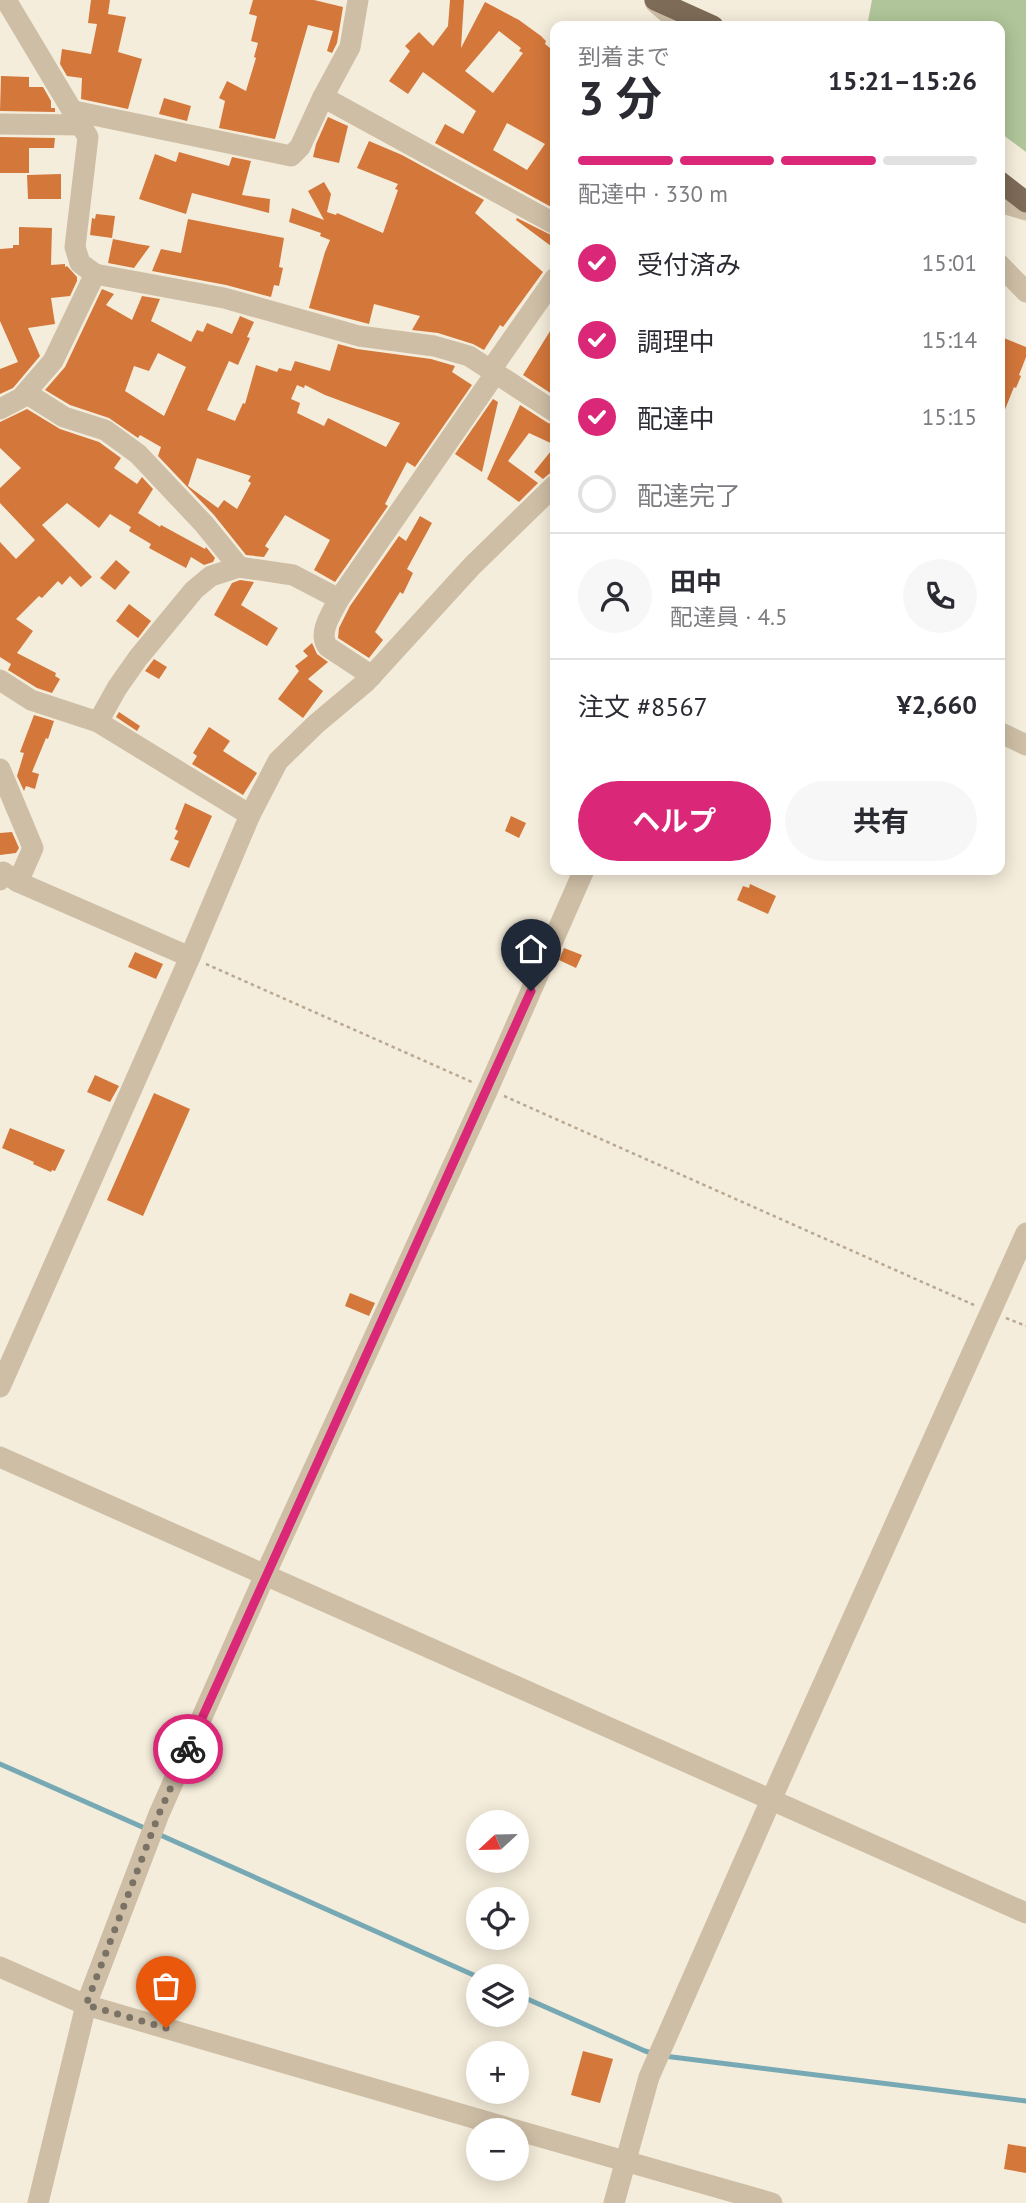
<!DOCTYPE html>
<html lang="ja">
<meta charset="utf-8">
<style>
body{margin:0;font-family:"PT Sans","Noto Sans JP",sans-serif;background:#f7f7f7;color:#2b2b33;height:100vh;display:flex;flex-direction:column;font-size:26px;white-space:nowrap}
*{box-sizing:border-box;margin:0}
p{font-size:23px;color:#7c7c81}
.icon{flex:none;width:38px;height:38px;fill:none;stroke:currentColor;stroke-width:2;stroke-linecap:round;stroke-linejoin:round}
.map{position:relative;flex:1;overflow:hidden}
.drawer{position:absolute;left:550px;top:21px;width:455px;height:854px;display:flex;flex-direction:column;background:#fff;border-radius:14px;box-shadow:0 4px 18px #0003}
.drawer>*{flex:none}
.needle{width:46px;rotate:248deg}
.buttons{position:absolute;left:466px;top:1810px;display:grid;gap:14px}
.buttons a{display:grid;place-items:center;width:63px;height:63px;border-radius:50%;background:#fff;box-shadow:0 4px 18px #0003;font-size:35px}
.pin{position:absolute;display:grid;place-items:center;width:60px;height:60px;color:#fff;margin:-72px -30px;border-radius:50% 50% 50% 0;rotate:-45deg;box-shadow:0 0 7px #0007}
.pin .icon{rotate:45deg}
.courier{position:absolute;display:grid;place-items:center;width:70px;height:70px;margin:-35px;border:5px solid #db2777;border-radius:50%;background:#fff;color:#222;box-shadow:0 2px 9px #0007}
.summary em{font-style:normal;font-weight:700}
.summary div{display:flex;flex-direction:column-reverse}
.summary{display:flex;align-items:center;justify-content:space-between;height:119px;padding:0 28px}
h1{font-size:46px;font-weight:700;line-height:52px}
.bar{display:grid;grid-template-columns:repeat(4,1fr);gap:10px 7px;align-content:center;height:84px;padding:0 28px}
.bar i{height:9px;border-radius:5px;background:#e1e1e2}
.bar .on{background:#db2777}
.bar p{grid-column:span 4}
.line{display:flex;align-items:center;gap:18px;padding:0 28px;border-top:2px solid #e1e1e2}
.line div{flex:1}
.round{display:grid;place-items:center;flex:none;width:74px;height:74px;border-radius:37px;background:#f7f7f7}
ol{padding:0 28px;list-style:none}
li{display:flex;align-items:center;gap:21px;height:77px}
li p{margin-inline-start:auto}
li .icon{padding:7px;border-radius:50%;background:#db2777;color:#fff;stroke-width:4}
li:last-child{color:#7c7c81}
li i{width:38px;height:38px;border:4px solid #e1e1e2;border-radius:50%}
.action{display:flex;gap:14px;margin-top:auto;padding:14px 28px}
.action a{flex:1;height:80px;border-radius:42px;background:#db2777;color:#fff;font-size:28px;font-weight:700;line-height:80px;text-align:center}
.action a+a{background:#f7f7f7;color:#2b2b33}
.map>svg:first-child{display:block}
.green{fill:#b0c599}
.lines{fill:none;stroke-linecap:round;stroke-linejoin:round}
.stream{stroke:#77a9b5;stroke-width:5}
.building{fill:#d3773b;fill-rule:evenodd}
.path{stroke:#baa990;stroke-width:2.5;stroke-dasharray:3.5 3.5;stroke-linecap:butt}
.minor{stroke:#cebea6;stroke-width:21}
.major{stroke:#7d6a57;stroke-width:21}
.done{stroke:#7b7266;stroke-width:7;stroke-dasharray:0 12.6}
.route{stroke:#db2777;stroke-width:9}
</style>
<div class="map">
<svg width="1026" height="2203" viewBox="0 0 1026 2203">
<rect width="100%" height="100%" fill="#f5eddb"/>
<path class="green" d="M872,0H1026V152L999,132V26H873L868,21Z"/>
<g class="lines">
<g class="stream">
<path d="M0,1764L149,1830"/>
<path d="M158,1834L478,1977"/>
<path d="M516,1994L645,2051L655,2054"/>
<path d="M664,2056L1026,2101"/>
</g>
</g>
<g class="building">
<path d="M91,0H110L108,14L126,17L118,52L142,59L128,109L81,99L82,78L67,76L60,64L62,49L91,54L97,24L88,23Z"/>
<path d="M253,0H314L343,7L337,43L332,53L327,51L333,31L308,25L275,139L219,128L225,101L219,98L227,81L246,91L256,58L254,57L258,43L251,41L257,16L249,14Z"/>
<path d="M450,0H464L461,48L485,2L519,20L541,36L546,41L545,44L555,52V209L435,143L445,124L463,134L476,111L423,72L408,94L389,81L410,51L405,46L419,32L433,46L448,26ZM499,31L521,48L519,51L523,53L493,93L465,71ZM507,123L545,144L527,170L493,150Z"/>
<path d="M1,76L29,77V87H43L51,101V108H55V112L0,111Z"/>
<path d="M164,98L191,106L187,121L159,114Z"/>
<path d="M328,117L348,126L339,163L313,157L316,144Z"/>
<path d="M0,137L55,138L54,148H29V173H0Z"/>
<path d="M369,141L402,155L484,200L475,213L543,272L503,327L500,325L484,350L473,344L438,333L412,330L420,316L374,304L369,324L309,308L325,252L330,240L320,236L321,233L289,222L292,208L324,220L308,191L324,182L331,194L327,212L336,215L337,213L383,233L398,190L395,189L398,184L357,168Z"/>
<path d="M179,152L229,166L232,157L251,161L242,195L270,199L269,213L192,193L186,214L139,199L155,154L176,162Z"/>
<path d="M61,174V199H28L27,175Z"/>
<path d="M96,214L115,216L112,238L90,235L92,218L95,219Z"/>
<path d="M517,218L555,237V249L516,220Z"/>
<path d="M188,219L284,238L279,267L283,268L279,286L274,285L271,297L226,285L152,271L161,249L181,253Z"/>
<path d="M19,227L52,228L51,265L65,264V267L67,266L77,277V281L70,296L51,298L55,324L28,328L40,356L13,388L0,394V369L18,362L0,321V249L13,248V245H19Z"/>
<path d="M113,239L138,244L150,246L134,268L108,263Z"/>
<path d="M102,289L114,294L106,305L132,320L142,296L160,299L151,321L191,342L197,330L203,332L207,323L232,334L240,316L254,322L247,337L250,338L238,365L229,361L207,410L235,421L243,403L245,404L256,365L277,372L279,368L291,371L295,361L330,371L338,344L357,349L431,359L455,366L452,372L472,385L415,467L407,462L385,504L388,506L335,582L314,570L330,540L285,515L265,546L269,549L264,557L246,555L214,515L158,456L161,447L140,435L138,438L109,418L70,405L45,390L65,367ZM158,353L186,367L164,416L125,391L134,366L149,371ZM297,385L304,388L305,385L325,395L400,423L386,447L328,418L324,426L297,413L300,403L291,399ZM197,458L251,476L248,481L251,483L237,509L224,500L218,508L188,486Z"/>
<path d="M555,323V396L523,375Z"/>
<path d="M999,336L1026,347V357L1019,375L1021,376L1016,388L1014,387L1000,422Z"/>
<path d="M493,399L498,402L482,472L455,454Z"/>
<path d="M520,405L548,423L555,425V445L529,433L508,461L538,483L519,502L487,479Z"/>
<path d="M27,409L60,429L99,442L121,458L114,468L137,484L142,477L153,489L138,513L160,527L161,525L205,549L206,547L215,558L213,562L204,565L191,557L186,568L149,548L151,544L129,531L131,527L110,514L99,528L67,503L42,525L92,577L81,587L70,576L62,585L58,581L42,598L39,596L16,619L33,631L17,653L56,673L55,676L60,679L52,693L37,688L8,670L11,664L0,657V542L16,559L35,540L0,503V488L21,468L0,448V422Z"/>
<path d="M555,446V469L543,479L534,472Z"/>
<path d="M420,516L432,523L407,569L413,573L403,594L400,592L375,632L383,640L369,658L338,638L339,628L350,606L399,536L406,541Z"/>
<path d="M116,560L130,572L115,590L100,578Z"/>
<path d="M240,580L254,582L241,605L278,628L267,646L214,615L232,583Z"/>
<path d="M129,604L151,621L138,638L116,621Z"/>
<path d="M312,643L317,654L328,662L308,679L323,691L303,718L278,699L299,671L295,666L308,656L303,651Z"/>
<path d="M154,659L167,667L159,679L145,671Z"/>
<path d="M119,712L140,726L137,731L116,717Z"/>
<path d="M34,715L54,721L48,739L46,738L32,772L39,774L35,789L26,786L24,791L17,776L24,753L20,752Z"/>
<path d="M209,727L230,741L223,751L257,773L243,795L192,764L197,756L193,753Z"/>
<path d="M185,803L212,816L189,868L170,860L179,841L174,839L178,831L175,829Z"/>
<path d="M511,816L526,823L519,838L505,831Z"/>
<path d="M12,832L19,848L16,853L0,855V833Z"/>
<path d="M750,884L776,896L768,914L737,900L743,886L749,888Z"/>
<path d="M564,948L582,955L576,968L559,960Z"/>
<path d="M135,952L163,964L156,979L128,967Z"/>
<path d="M95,1075L119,1086L110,1102L87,1092Z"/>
<path d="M154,1093L190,1109L143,1216L107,1200Z"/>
<path d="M10,1128L65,1150L55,1171L52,1170L51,1172L33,1164L34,1162L2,1148Z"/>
<path d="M350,1293L375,1303L369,1316L345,1306Z"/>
<path d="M583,2051L613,2059L600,2103L571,2095Z"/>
<path d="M1008,2144L1026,2147V2173L1004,2169Z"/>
</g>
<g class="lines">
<g class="path">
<path d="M206,964L472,1082"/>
<path d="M504,1096L974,1305"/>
<path d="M1006,1318L1026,1326"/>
</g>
<g class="minor">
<path d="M6,0L88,137L75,247L80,263L95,274L224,298L359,336L434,346L469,356L555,412"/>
<path d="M655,2L682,26"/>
<path d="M323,97L555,224"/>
<path d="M74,111L291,156L300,147L323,97L350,47L358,0"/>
<path d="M0,124L82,125"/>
<path d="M999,202L1026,210"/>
<path d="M999,264L1026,292"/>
<path d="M490,371L555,278"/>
<path d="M26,393L64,417L105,430L138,454L204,524L239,567"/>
<path d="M0,409L21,398L53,361L95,274"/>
<path d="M339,599C332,613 317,633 328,647L372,676"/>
<path d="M0,680L31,700L98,722L250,815"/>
<path d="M98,722L117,688L138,658L194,590L211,576L239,567L293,575L339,599L495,374"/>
<path d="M999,732L1026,745"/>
<path d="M0,769L33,848L18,882"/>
<path d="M0,880L3,872L18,882L190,957"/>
<path d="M0,1387L190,957L250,815L278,761L316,724L366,682L472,566L555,485"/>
<path d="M0,1457L1026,1913"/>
<path d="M0,1967L86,2005L515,2130"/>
<path d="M516,2130L772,2203"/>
<path d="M38,2203L86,2005L159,1814L265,1575L488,1089L584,870"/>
<path d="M614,2203L649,2077L771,1800L1026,1233"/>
</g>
<g class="major">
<path d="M655,0L713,26"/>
<path d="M999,181L1026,202"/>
</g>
</g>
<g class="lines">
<path class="done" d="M166,2028L86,2005L159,1814L188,1749"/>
<path class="route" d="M188,1749L531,991"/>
</g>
</svg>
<div class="buttons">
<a><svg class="needle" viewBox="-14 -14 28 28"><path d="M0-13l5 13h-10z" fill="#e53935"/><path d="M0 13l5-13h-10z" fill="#7c7c81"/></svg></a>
<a><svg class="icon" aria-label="locate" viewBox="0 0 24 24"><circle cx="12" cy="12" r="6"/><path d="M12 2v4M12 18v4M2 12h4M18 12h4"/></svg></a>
<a><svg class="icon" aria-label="layers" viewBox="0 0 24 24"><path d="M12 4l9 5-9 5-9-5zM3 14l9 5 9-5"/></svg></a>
<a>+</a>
<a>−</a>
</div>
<div class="pin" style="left:166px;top:2028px;background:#ea580c"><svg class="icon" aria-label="bag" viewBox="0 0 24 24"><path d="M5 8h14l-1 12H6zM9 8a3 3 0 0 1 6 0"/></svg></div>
<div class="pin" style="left:531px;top:991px;background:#1f2937"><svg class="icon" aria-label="home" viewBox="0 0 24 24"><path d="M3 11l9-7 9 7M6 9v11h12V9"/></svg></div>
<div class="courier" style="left:188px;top:1749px"><svg class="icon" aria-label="bike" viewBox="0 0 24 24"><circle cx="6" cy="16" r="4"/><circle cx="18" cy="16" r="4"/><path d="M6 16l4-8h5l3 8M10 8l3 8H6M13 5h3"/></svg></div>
<section class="drawer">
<div class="summary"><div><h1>3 分</h1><p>到着まで</p></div><em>15:21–15:26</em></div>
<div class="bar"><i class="on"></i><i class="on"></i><i class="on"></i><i></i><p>配達中 · 330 m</p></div>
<ol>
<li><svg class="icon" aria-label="check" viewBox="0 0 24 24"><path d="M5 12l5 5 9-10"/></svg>受付済み<p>15:01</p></li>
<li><svg class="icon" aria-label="check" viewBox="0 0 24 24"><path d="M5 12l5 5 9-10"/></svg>調理中<p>15:14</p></li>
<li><svg class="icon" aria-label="check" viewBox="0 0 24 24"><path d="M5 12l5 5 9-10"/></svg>配達中<p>15:15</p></li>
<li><i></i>配達完了</li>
</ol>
<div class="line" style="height:126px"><a class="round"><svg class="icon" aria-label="person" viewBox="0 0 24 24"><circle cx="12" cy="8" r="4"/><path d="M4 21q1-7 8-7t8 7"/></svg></a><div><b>田中</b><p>配達員 · 4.5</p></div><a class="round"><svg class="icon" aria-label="phone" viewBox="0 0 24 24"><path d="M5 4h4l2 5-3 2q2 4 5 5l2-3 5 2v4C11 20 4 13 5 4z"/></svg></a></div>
<div class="line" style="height:91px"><div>注文 #8567</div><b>¥2,660</b></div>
<div class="action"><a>ヘルプ</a><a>共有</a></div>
</section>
</div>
